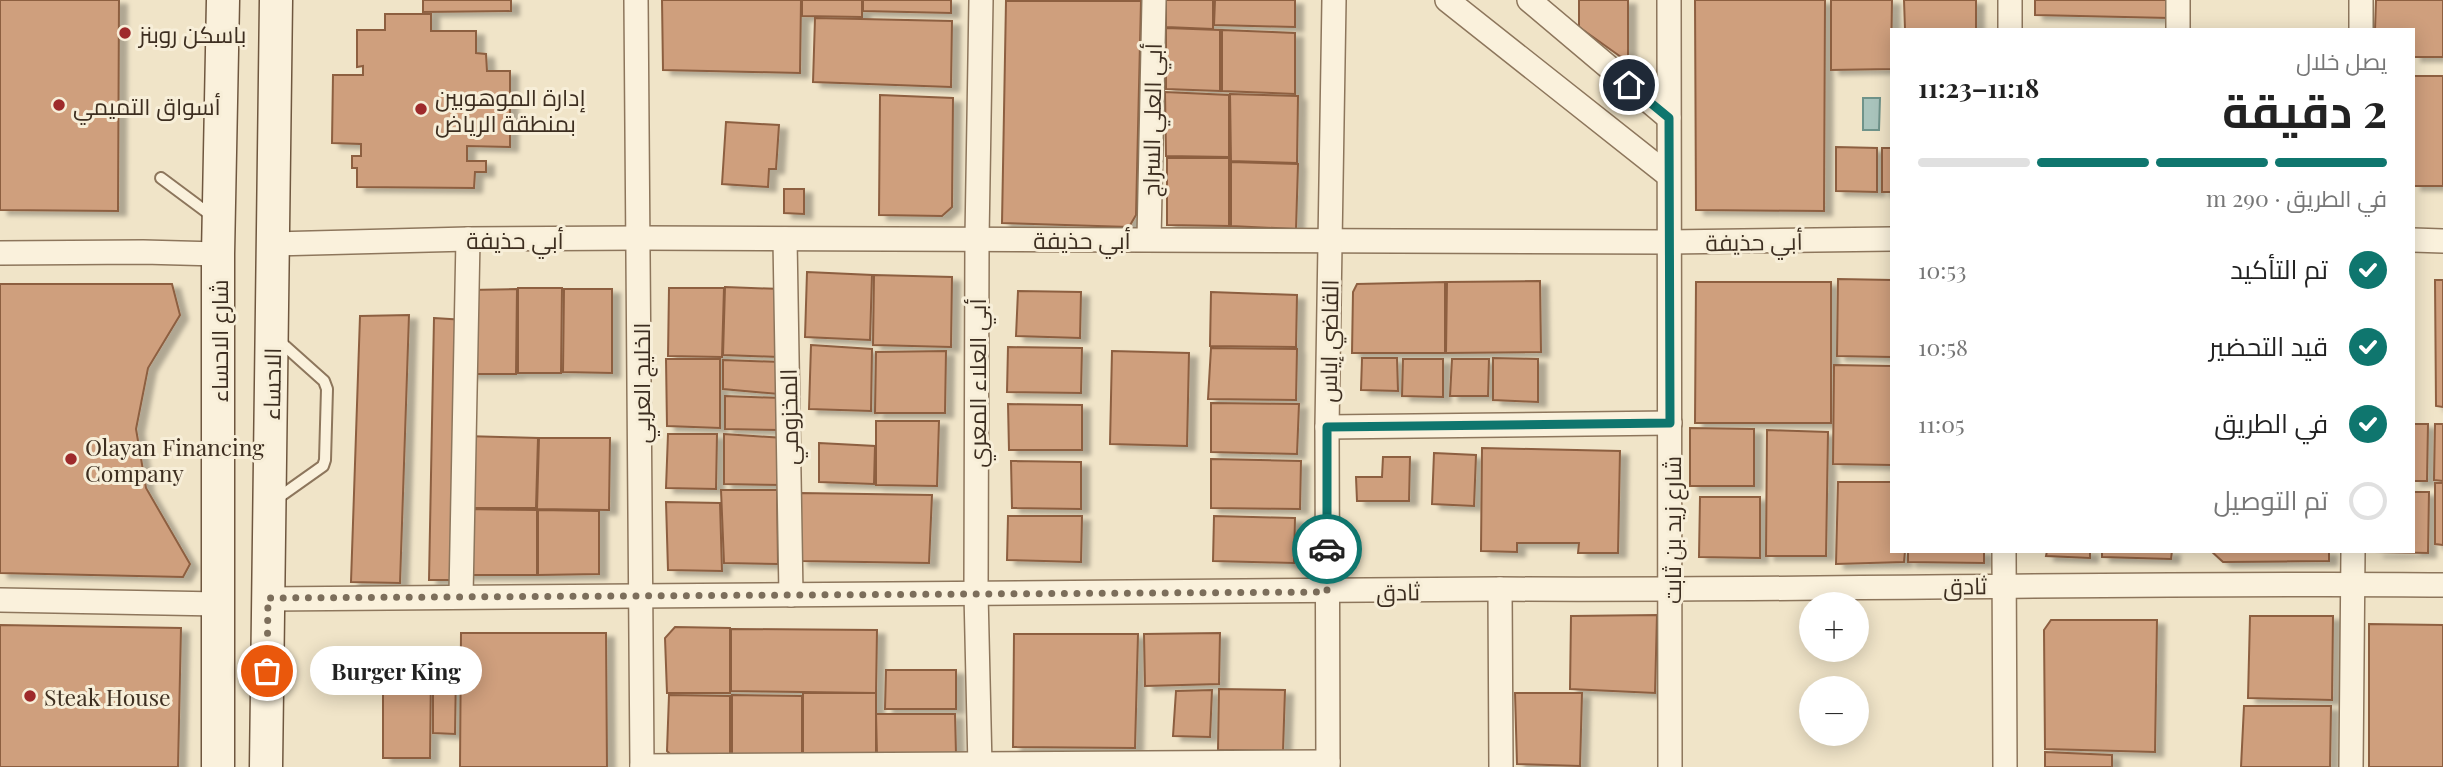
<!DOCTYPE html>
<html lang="ar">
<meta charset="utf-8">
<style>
body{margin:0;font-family:"Playfair Display",Cairo,serif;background:#f2f2f2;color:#222;direction:rtl;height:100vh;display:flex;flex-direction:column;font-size:26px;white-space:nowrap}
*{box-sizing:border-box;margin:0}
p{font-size:23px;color:#767676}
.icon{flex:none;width:38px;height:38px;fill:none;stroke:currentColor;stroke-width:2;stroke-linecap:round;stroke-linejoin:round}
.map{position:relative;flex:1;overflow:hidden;direction:ltr}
.sheet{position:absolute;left:1890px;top:28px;width:525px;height:525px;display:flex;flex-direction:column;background:#fff;border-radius:0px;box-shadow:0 4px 18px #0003;direction:rtl}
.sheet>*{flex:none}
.controls{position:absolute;left:1799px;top:592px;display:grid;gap:14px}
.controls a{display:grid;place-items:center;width:70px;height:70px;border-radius:50%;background:#fff;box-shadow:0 4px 18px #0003;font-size:35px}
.pin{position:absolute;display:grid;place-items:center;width:60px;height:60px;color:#fff;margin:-30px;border:4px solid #fff;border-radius:50%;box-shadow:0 2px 7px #0007}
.courier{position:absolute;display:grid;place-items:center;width:70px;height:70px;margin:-35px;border:5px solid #0f766e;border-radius:50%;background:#fff;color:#222;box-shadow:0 2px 9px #0007}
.bubble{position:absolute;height:49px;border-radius:24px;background:#fff;box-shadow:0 4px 18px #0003;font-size:23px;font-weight:700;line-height:49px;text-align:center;direction:rtl}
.head em{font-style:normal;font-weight:700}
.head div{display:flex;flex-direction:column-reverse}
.head{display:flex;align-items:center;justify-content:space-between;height:119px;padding:0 28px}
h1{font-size:46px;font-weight:700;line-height:52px}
.bar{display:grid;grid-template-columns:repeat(4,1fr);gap:10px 7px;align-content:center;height:84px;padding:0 28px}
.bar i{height:9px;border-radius:5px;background:#e0e0e0}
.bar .current{background:#0f766e}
.bar p{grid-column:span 4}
ol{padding:0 28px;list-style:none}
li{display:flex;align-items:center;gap:21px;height:77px}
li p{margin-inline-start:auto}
li .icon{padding:7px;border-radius:50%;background:#0f766e;color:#fff;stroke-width:4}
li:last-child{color:#767676}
li i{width:38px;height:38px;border:4px solid #e0e0e0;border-radius:50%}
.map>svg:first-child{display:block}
.water{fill:#a9c4bc;stroke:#6f938a;stroke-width:2}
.building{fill:#cf9f7d;stroke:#8d5f41;stroke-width:2;filter:url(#shadow)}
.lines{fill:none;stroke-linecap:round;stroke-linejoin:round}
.service-casing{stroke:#8d765c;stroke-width:14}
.minor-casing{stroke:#8d765c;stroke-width:26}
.secondary-casing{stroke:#6f573f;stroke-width:35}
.service{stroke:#faf1dc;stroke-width:10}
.minor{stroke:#faf1dc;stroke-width:23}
.secondary{stroke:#faf1dc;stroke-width:32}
.done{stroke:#7c6e5b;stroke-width:7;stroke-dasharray:0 12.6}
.route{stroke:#0f766e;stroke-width:9}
.poi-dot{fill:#9e2a2b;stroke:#f7eed8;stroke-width:2.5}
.labels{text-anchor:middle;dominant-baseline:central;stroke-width:6;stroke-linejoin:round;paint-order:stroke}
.poi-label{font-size:23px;fill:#3d2e20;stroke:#f7eed8;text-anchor:start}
.street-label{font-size:23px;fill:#3d2e20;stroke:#f7eed8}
</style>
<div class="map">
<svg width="2443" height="767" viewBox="0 0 2443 767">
<defs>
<filter id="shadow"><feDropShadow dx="8" dy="4.5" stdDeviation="2" flood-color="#0004"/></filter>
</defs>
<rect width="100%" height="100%" fill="#f0e4c8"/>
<path class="water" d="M1863,98H1880L1879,130H1863Z"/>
<g class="building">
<path d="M0,0H119L118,211L0,210Z"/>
<path d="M423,0H511V11L423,12Z"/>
<path d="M662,0H801L800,73L663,70Z"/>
<path d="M802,0H862V17L802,16Z"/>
<path d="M863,0H951V13L863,11Z"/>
<path d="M1166,0H1213V29L1166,27Z"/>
<path d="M1215,0H1295V27L1214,25Z"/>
<path d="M1579,0H1628V62L1579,27Z"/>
<path d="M1695,0H1825L1824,211L1696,210Z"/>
<path d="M1831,0H1892L1891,69L1831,70Z"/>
<path d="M1904,0H1976V30H1905Z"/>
<path d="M2035,0H2170L2169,18L2035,15Z"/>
<path d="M2376,0H2443V57H2413V30H2375Z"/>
<path d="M1006,1H1141L1136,215L1129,227L1002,223Z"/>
<path d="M385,14H431V31H476V53L486,54L487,71H510V147L467,146V161H486V172H475L474,188L357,187V168H352V156H361V144L332,143L333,75H363V66L357,67V30H385Z"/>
<path d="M815,18L952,21L951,87L813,82Z"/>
<path d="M1166,28L1220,30V91L1166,89Z"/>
<path d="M1222,30L1295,33V94L1222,91Z"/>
<rect x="2413" y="76" width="30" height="110"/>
<path d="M1165,92L1229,95V157L1166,156Z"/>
<path d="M1230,94L1298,96L1297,163L1231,161Z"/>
<path d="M880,95L953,98L952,207L942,216L879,215Z"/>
<path d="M726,122L779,125L776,169H769L768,187L722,184Z"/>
<path d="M1836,147L1877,148V192L1836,191Z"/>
<rect x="1882" y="148" width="10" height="44"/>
<path d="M1167,158H1229V226L1167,225Z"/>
<path d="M1231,162L1298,164L1296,229L1231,226Z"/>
<path d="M784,189H804V214L784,213Z"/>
<path d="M807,272L872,275L870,340L805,337Z"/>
<path d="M874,275L952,277L951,347L873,345Z"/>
<path d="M1838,279L1892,280V357L1837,356Z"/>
<path d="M2435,280H2443V407L2436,406Z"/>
<path d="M1540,281L1541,352L1446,353L1447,282Z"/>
<path d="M1445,282V353H1352L1353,292L1357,284Z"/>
<path d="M1696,282H1831V423H1695Z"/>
<path d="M0,284H172L180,315L148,368L136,429L146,488L190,564L183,577L0,573Z"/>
<path d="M725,287L781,289L779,357L723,355Z"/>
<path d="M518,288H562L561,373H518Z"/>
<path d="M669,288H724L722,357L668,356Z"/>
<path d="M517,289L516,374H469L470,290Z"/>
<path d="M564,289H612V373L563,372Z"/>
<path d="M1018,291L1081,292L1080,338L1016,336Z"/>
<path d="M1211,292L1297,295L1296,347L1210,346Z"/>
<path d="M409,315L400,583L351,582L360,316Z"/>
<path d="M434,318L465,320L457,580H429Z"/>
<path d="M811,345L872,349L871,411L809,409Z"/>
<path d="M1008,347L1082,348L1081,393L1007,392Z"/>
<path d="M1211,348L1297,349L1296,400L1208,399Z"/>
<path d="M946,351L945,413H875L876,352Z"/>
<path d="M1112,351L1189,353L1187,446L1110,444Z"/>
<path d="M1362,358H1397L1398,391L1361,390Z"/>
<path d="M1493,358L1538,359V402L1493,400Z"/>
<path d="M666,359H720V428L667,426Z"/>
<path d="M1403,359H1443V397L1402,396Z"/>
<path d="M1452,359H1489L1488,396H1450Z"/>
<path d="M723,360L781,362L779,394L723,389Z"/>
<path d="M1834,365L1892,366V465L1833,464Z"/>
<path d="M725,396L781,398L780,430L725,429Z"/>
<path d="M1211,403L1299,404L1297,454L1211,452Z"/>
<path d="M1008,404L1082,405V450H1009Z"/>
<path d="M876,421H939L937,486L876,485Z"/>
<path d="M2413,424H2428L2427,481H2413Z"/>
<path d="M2435,424H2443V481L2434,480Z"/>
<path d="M1690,428L1754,429V486H1690Z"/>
<path d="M1767,430L1828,432L1826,556H1766Z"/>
<path d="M668,434H717L716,489L666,488Z"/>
<path d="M724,434L784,438L782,485L724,484Z"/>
<path d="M464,436L538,438L536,508H464Z"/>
<path d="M539,438H610L609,510L537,509Z"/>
<path d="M819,443L875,446L874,484L819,482Z"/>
<path d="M1482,448L1620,451L1618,553H1578L1579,543H1517V552L1481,551Z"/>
<path d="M1434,453L1476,455L1474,506L1432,504Z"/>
<path d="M1383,457H1410L1409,501H1357L1356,477H1382Z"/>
<path d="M1211,459L1301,461L1300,509L1211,508Z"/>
<path d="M1011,461L1081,462V509L1012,508Z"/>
<path d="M1838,482H1892V551H1905L1904,562L1836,564Z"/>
<path d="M2435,483H2443V545L2435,544Z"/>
<path d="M721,490H777L778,564L724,563Z"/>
<path d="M2413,492H2429L2428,553L2375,552L2413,551Z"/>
<path d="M800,493L932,495L929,563L800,561Z"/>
<path d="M1700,497H1760V558L1699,557Z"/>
<path d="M666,502L720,503L722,571L668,570Z"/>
<path d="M465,509L537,510V575H464Z"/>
<path d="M538,510L599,511V574L538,575Z"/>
<path d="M1008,516H1082L1081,562L1007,560Z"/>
<path d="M1214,516L1295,518L1294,563L1213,561Z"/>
<path d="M1908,551H1984V563L1908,562Z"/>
<path d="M2047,551H2090V558L2046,556Z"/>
<path d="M2102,551H2172L2171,559L2102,557Z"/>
<path d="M2211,551H2329V561L2223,562Z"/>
<path d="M1657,615L1655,693L1570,689L1571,616Z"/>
<path d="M2250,616H2333L2332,700L2248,698Z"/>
<path d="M2051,620H2157L2155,752L2045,749L2044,630Z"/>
<path d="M2369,624L2443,625V767H2369Z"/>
<path d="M0,625L181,628L178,767H0Z"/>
<path d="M675,627L730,628V693H667L665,638Z"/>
<path d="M731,629L877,630L876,693L731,691Z"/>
<path d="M461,633H606L607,767H460Z"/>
<path d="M1220,633L1219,684L1145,686L1144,634Z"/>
<path d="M1014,634H1138L1135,748L1013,747Z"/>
<path d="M394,661L409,662V671L431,670L430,758H383V670L394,669Z"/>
<path d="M886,670H956V709H885Z"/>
<path d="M433,671H456L455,734L433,733Z"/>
<path d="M1219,689L1285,690L1283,751L1218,750Z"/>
<path d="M1212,690L1210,737L1173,736L1176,691Z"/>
<rect x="803" y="693" width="73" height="63"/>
<path d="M1515,693H1582L1580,766L1517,764Z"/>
<path d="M669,695L730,696V757H673L667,751Z"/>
<path d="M732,695L802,696V756L732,757Z"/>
<path d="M2244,706H2331L2330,767H2241Z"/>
<path d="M876,714H955L956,754L877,755Z"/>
<path d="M2045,752L2112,755V767H2045Z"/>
</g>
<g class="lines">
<defs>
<g id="service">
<path d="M161,178L212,216"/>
<path d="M275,500L323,466L325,460L327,389L324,381L277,339"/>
</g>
<g id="minor">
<path d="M636,0L642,767"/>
<path d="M1447,0L1668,175"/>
<path d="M1529,0L1669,118"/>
<path d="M1669,0L1670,767"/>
<path d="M2010,30V0"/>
<path d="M2178,30V0"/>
<path d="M2361,30V0"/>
<path d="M785,239L791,595"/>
<path d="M1149,239L1154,0"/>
<path d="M2413,240L2443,241"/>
<path d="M273,244L468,239L639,238L1668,242L1892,239"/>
<path d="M0,253L143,252L218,254"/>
<path d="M1327,427L1670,423"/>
<path d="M2004,551L2005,767"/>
<path d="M1500,589L1501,767"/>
<path d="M461,596L468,239"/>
<path d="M268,599L1500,589C1814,591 2129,582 2443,585"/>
<path d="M0,600L219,604"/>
<path d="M642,766L1328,762"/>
<path d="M980,767L976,593L977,238L981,0"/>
<path d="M1328,767L1327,427L1334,0"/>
<path d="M2351,767L2353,551"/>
</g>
<g id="secondary">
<path d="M218,767V254L223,0"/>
<path d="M266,767L276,0"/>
</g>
</defs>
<use href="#service" class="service-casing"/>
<use href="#minor" class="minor-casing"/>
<use href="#secondary" class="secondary-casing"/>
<use href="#service" class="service"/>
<use href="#minor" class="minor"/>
<use href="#secondary" class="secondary"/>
</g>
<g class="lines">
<path class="done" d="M267,671L268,598L1327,592V549"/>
<path class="route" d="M1327,549V427L1670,423L1669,118L1629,85"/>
</g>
<g class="poi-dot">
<circle cx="125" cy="33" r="7"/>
<circle cx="59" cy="105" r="7"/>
<circle cx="421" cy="109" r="7"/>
<circle cx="71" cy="459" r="7"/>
<circle cx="30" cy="696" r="7"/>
</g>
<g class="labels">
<g class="poi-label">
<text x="139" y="33">باسكن روبنز</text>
<text x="435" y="96">إدارة الموهوبين<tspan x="435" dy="26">بمنطقة الرياض</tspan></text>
<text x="73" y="105">أسواق التميمي</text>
<text x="85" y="446">Olayan Financing<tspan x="85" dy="26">Company</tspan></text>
<text x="44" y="696">Steak House</text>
</g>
<g class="street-label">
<text transform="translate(1151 120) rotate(-89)">أبي العلي السراج</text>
<text x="515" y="239">أبي حذيفة</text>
<text x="1082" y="239">أبي حذيفة</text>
<text transform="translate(1754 241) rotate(-1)">أبي حذيفة</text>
<text transform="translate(218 341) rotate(-90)">شارع الاحساء</text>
<text transform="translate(1328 341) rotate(-89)">القاضي إياس</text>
<text transform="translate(640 383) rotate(-90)">الخليج العربي</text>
<text transform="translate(976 383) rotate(-90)">أبي العلاء المعري</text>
<text transform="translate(271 384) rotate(-89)">الاحساء</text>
<text transform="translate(788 417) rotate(-91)">المخزومي</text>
<text transform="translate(1671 530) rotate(-90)">شارع زيد بن ثابت</text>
<text transform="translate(1965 585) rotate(-1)">ثادق</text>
<text transform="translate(1398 591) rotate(-1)">ثادق</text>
</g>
</g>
</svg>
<div class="controls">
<a>+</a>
<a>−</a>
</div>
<div class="pin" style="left:267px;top:671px;background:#ea580c"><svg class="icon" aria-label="bag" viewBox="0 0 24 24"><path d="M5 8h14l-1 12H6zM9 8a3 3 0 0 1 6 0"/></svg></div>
<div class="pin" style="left:1629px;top:85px;background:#1f2937"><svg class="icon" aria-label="home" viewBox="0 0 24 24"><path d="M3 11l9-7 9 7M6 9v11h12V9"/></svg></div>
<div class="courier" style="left:1327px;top:549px"><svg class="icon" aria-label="car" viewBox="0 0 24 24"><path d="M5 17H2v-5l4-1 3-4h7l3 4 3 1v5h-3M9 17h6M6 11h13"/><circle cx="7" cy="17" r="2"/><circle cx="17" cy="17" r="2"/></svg></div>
<div class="bubble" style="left:310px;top:646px;width:172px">Burger King</div>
<section class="sheet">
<div class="head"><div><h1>2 دقيقة</h1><p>يصل خلال</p></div><em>11:18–11:23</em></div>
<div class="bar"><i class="current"></i><i class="current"></i><i class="current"></i><i></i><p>في الطريق · 290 m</p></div>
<ol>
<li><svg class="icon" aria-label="check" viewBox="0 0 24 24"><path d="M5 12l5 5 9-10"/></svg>تم التأكيد<p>10:53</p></li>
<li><svg class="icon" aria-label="check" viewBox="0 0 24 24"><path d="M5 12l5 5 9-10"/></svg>قيد التحضير<p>10:58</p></li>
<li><svg class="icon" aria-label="check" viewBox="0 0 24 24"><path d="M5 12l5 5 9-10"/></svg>في الطريق<p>11:05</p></li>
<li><i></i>تم التوصيل</li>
</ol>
</section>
</div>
